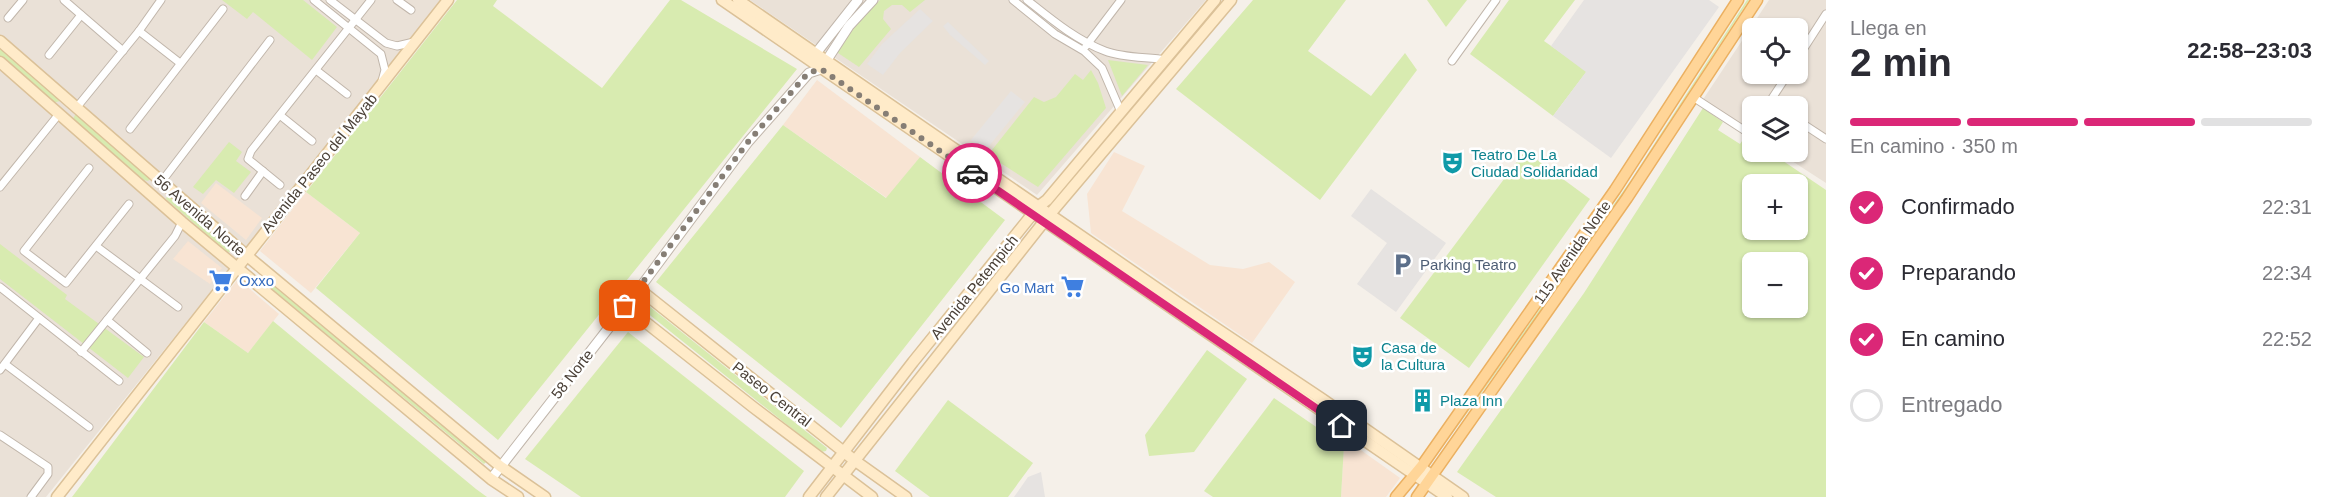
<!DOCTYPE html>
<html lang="es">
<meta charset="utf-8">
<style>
body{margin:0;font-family:Arial,sans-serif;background:#f2f2f3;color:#2b2b33;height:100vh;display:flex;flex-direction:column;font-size:22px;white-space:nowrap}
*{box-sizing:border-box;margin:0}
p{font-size:20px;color:#7c7c81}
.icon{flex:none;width:33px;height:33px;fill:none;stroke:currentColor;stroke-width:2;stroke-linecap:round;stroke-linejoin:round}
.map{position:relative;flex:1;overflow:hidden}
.sheet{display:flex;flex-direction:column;background:#fff;width:510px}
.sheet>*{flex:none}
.fabs{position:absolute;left:1742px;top:18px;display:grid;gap:12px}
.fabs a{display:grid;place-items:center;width:66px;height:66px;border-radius:9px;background:#fff;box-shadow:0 2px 4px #0004;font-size:30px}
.pin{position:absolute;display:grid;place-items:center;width:51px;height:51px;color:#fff;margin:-26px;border-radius:12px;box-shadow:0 3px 9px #0006}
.courier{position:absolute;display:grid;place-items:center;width:60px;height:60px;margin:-30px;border:4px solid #db2777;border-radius:50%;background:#fff;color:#222;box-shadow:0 2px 8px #0007}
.overview em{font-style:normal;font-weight:700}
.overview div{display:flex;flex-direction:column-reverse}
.overview{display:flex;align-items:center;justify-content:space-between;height:102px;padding:0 24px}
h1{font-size:39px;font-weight:700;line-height:45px}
.bar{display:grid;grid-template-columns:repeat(4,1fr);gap:9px 6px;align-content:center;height:72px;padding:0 24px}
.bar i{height:8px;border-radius:4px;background:#e1e1e2}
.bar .active{background:#db2777}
.bar p{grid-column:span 4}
ol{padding:0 24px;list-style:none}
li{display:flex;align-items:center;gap:18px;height:66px}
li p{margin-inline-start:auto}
li .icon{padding:6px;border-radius:50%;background:#db2777;color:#fff;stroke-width:4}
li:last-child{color:#7c7c81}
li i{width:33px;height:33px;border:3px solid #e1e1e2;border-radius:50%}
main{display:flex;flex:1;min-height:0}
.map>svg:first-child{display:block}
.residential{fill:#eae1d7;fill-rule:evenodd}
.commercial{fill:#f8e4d3}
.green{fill:#d8ebb0;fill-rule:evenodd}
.parking{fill:#e6e3e1}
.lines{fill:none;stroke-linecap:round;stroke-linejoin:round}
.minor-casing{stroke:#c1b6ab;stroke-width:9}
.tertiary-casing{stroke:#c1b6ab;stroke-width:11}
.secondary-casing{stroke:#dbc198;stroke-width:13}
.primary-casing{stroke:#ebb061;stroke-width:13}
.minor{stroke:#fff;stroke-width:7}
.tertiary{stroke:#fff;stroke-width:9}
.secondary{stroke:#ffebc9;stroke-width:10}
.primary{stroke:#ffd598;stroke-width:10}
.done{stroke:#867e75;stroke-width:6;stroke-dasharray:0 10.8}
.route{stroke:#db2777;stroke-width:8}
.labels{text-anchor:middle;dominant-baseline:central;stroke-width:5;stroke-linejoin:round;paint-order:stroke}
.culture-label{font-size:15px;fill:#0d838f;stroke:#fff;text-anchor:start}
.street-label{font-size:15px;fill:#4a4037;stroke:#fff}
.service-label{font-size:15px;fill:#4e5e75;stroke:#fff;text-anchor:start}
.shop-label{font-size:15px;fill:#366cbe;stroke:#fff;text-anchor:start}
</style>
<main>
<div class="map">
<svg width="1826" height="497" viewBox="0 0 1826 497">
<rect width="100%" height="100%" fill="#f5f0e9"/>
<g class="residential">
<path d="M0,0H445L46,497H0Z"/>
<path d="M750,0H1206L1037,195Z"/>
<path d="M1769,0H1826V183L1778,152H1797V106H1752V134L1702,101ZM1752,28H1797V74H1752Z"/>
</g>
<g class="commercial">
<path d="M817,80L920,157L887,198L783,125Z"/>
<path d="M1114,152L1145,166L1122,211L1210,265L1243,269L1269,262L1295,282L1252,343L1091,233L1087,194Z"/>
<path d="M216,183L262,218L246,240L201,203Z"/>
<path d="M306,192L360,233L311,293L260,251Z"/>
<path d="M188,241L222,268L210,284L173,259Z"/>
<path d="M238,279L279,314L248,353L204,322Z"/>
<path d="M1348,441L1400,478L1386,497H1341L1344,446Z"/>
</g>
<g class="green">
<path d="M222,0H303L337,27L312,60L253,12L247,19Z"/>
<path d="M457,0H497L493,6L602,88L670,0H681L797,69L498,440L316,288L360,233L306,192Z"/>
<path d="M880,0H925L910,12L902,5H892L884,11L883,19L891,29L859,67L838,53V49L860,20Z"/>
<path d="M1253,0H1346L1308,51L1371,96L1405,53L1417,70L1320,200L1176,89Z"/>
<path d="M1427,0H1467L1446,27Z"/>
<path d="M1509,0H1575L1544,41L1587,71L1553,116L1470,54Z"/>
<path d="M1747,0H1749L1605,221L1429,466L1631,180Z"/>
<path d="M0,47L59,97L60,101L53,103L0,56Z"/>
<path d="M1108,60L1148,65L1122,96Z"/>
<path d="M1091,70L1098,83L1106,108L1038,187L988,155L1034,97L1044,102L1056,97L1075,74L1083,80Z"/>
<path d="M1703,108L1723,122L1718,130L1740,144L1746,135L1752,139V152H1770L1826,190V497H1496L1457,472L1584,293ZM1752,184H1797V230H1752ZM1752,262H1797V308H1752Z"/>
<path d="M75,115H78L149,176L150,179L148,181L144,180L73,119Z"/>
<path d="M783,125L886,198L920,157L1005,220L841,428L656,282Z"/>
<path d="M229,142L242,152L236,161L251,172L234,193L216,180L203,194L193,187Z"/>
<path d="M1525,151L1590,199L1469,368L1400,318Z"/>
<path d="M168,194L231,246L230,252H227L166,199Z"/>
<path d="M0,244L67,295L65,299L144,357L128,378L0,279Z"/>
<path d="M270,282L486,462L484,464L267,285Z"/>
<path d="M644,302L827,448L826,451L821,452L641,308L640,305Z"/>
<path d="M273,321L476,489L487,497H72L204,322L248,353Z"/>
<path d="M628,332L804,471L785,497H581L525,459Z"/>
<path d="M1207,350L1247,379L1194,452L1149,456L1145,435Z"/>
<path d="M1274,398L1344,446L1341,497H1213L1204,491Z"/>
<path d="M948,400L1033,463L1008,497H930L895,471Z"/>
</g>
<g class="parking">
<path d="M1584,0H1709L1719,7L1611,158L1553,116L1586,72L1551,46Z"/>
<path d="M920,9L933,21L900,53L883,75L867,64L882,44Z"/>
<path d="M948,22L989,61L985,65L950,35L943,26Z"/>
<path d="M1011,91L1025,102L985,151L971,140Z"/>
<path d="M1371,189L1446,243L1396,312L1357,284L1387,243L1351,216Z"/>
<path d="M1041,472L1045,497H1014L1028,477Z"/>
</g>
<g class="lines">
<defs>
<g id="minor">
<path d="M64,0L123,51"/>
<path d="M314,0L381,54L385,70L382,81"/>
<path d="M330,0L386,43L397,46L414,42"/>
<path d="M397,0L411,10"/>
<path d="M1013,0L1055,34L1084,51L1102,68L1121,112"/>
<path d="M1027,0C1051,19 1076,40 1105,51C1123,58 1147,57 1166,60"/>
<path d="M8,18L23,0"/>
<path d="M139,31L180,63"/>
<path d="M1086,46L1121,0"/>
<path d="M49,55L81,15"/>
<path d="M1797,59L1826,14"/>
<path d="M1452,61L1496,0"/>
<path d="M316,70L347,94"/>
<path d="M1693,97L1750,134L1752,130"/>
<path d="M1767,106L1788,74"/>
<path d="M77,107L139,31L161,0"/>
<path d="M281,116L312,141"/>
<path d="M1797,120L1826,139"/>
<path d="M130,129L223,9"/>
<path d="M89,168L24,251L66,283L129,204"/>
<path d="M162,181L270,40"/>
<path d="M280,185L248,159L251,151L371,0"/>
<path d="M0,187L59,114"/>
<path d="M245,196L263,171"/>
<path d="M96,246L178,307"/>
<path d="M0,287L119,381"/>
<path d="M107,320L147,353"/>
<path d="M81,352L175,236L182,222"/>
<path d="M5,364L89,427"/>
<path d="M0,370L39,318"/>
<path d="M0,435L48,467V474L31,497"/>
</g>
<g id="tertiary">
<path d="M813,57L858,0"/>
<path d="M491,479L639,289L748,142L809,73L821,69L849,26L873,0"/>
</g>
<g id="secondary">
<path d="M722,0L1447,497"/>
<path d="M738,0L1180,304L1322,399L1463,497"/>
<path d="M0,41L246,255L500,466L545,497"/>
<path d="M0,62L182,222L491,479L518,497"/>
<path d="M639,289L854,460L906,497"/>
<path d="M625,306L753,407L872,497"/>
<path d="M57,497L448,0"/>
<path d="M809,497L913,362L1039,206L1047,200L1215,0"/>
<path d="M826,497L1050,214L1231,0"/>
</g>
<g id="primary">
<path d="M1396,497L1421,467L1615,190L1738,0"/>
<path d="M1417,497L1627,198L1757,0"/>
</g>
</defs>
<use href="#minor" class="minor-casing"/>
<use href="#tertiary" class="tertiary-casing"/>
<use href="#secondary" class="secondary-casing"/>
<use href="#primary" class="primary-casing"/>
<use href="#minor" class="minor"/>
<use href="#tertiary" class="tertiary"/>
<use href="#secondary" class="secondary"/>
<use href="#primary" class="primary"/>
</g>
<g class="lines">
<path class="done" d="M625,306L748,142L808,73L821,69L972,173"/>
<path class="route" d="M972,173L1342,426"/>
</g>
<defs>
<symbol id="theatre-bare" viewBox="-9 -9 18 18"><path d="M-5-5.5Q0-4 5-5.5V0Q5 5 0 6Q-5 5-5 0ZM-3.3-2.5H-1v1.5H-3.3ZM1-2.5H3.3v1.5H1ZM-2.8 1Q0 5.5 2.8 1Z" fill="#0f9aa8" stroke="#fff" stroke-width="2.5" paint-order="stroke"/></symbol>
<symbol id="parking-bare" viewBox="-9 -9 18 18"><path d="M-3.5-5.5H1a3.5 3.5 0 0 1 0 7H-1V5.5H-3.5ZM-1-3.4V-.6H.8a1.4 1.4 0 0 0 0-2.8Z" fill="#5c6f8a" stroke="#fff" stroke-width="2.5" paint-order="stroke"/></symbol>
<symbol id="supermarket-bare" viewBox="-9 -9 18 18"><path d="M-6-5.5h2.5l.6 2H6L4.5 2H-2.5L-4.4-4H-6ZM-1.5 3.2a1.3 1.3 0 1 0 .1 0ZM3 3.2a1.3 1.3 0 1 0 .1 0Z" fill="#3f7fe0" stroke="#fff" stroke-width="2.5" paint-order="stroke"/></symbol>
<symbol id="building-bare" viewBox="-9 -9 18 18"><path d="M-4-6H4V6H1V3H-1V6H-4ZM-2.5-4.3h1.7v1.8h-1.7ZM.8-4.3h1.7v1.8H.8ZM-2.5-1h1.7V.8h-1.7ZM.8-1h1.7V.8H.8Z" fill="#0f9aa8" stroke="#fff" stroke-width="2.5" paint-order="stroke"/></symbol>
</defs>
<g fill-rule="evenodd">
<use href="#theatre-bare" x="1436" y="146" width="33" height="33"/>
<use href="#parking-bare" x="1386" y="248" width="33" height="33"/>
<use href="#supermarket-bare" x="204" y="264" width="33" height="33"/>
<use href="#supermarket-bare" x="1056" y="270" width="33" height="33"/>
<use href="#theatre-bare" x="1346" y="340" width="33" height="33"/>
<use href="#building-bare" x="1406" y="384" width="33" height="33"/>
</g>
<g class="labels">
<g class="culture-label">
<text x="1471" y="154">Teatro De La<tspan x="1471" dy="17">Ciudad Solidaridad</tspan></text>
<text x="1381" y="347">Casa de<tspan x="1381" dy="17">la Cultura</tspan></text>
<text x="1440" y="400">Plaza Inn</text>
</g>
<g class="street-label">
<text transform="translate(319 163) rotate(-51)">Avenida Paseo del Mayab</text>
<text transform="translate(200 215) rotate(41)">56 Avenida Norte</text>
<text transform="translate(1572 252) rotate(-55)">115 Avenida Norte</text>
<text transform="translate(974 287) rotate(-51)">Avenida Petempich</text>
<text transform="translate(572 374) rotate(-52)">58 Norte</text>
<text transform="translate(772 394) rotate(38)">Paseo Central</text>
</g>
<g class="service-label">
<text x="1420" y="264">Parking Teatro</text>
</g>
<g class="shop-label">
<text x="239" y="280">Oxxo</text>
<text x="1054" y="287" text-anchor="end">Go Mart</text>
</g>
</g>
</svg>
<div class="fabs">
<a><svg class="icon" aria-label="locate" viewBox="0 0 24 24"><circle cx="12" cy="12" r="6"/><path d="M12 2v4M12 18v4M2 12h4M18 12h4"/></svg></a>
<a><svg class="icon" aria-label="layers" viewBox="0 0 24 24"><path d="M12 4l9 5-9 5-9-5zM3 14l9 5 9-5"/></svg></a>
<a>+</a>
<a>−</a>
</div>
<div class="pin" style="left:625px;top:306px;background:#ea580c"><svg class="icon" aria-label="bag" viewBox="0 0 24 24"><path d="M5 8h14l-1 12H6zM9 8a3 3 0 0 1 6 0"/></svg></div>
<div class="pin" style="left:1342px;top:426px;background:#1f2937"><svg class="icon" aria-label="home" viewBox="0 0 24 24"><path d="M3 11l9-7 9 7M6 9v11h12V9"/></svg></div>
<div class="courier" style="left:972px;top:173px"><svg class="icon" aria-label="car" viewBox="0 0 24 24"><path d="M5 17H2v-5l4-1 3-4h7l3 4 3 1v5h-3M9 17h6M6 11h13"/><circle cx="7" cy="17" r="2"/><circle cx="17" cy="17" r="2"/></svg></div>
</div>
<section class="sheet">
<div class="overview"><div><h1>2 min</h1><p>Llega en</p></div><em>22:58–23:03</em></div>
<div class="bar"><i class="active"></i><i class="active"></i><i class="active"></i><i></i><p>En camino · 350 m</p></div>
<ol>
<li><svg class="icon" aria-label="check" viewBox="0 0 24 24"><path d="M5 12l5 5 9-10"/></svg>Confirmado<p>22:31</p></li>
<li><svg class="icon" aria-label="check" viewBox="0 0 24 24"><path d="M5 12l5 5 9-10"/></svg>Preparando<p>22:34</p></li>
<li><svg class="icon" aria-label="check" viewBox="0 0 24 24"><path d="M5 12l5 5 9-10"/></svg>En camino<p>22:52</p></li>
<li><i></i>Entregado</li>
</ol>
</section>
</main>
